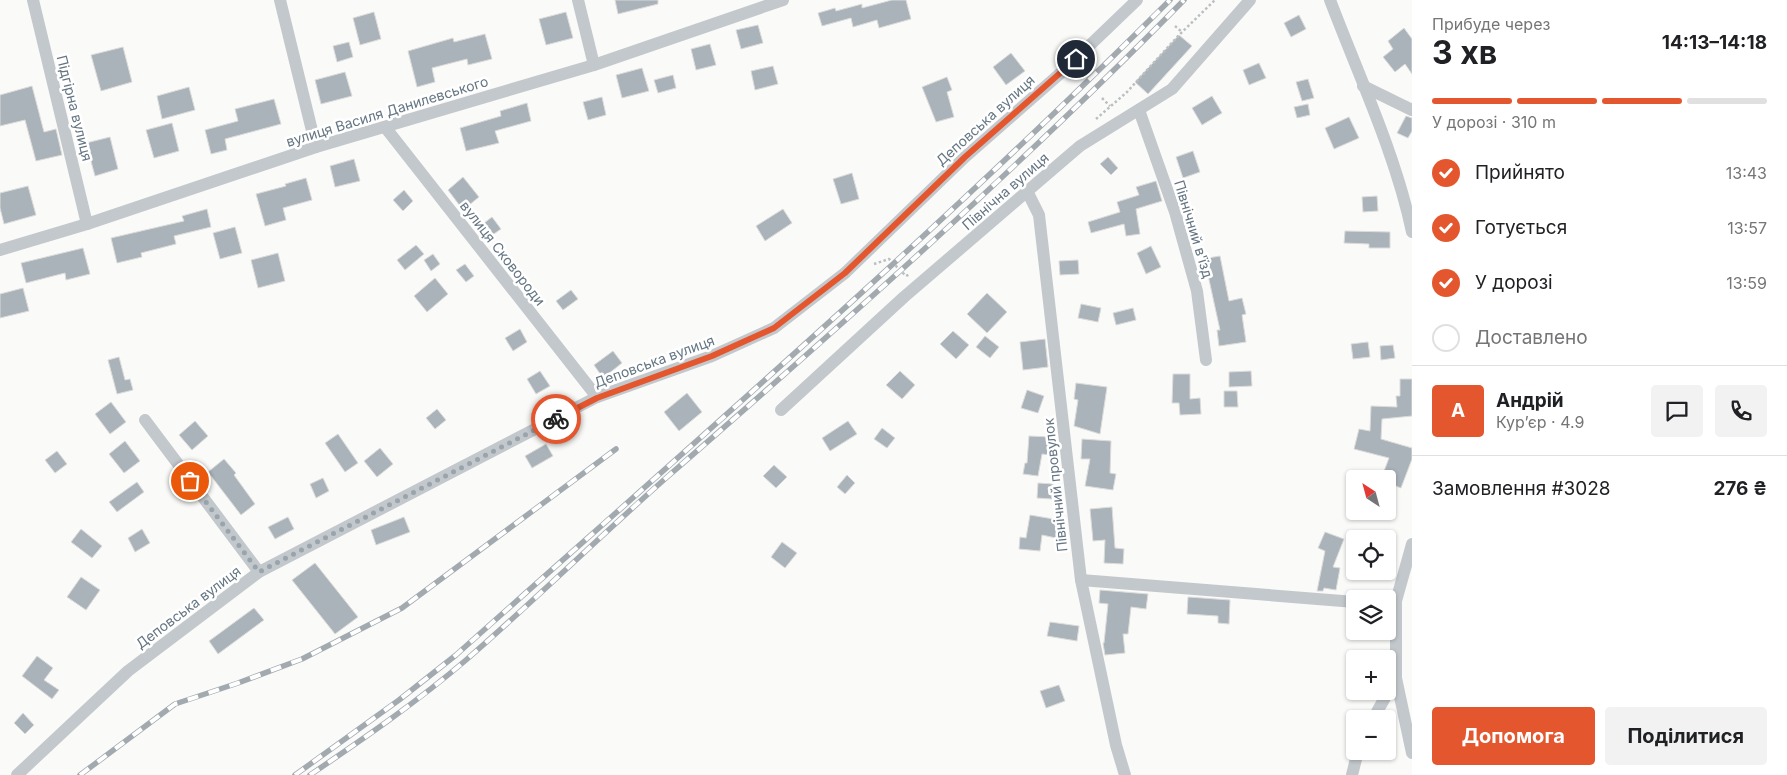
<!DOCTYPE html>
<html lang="uk">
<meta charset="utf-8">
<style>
body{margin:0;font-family:Inter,sans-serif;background:#f2f2f2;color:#202124;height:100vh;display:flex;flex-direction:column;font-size:19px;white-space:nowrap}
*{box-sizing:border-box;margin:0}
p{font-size:16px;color:#757577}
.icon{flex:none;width:28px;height:28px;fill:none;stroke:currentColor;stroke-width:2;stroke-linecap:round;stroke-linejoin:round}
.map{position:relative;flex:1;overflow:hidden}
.drawer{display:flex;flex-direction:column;background:#fff;width:375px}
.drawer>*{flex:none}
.needle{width:32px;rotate:324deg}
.fabs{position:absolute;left:1346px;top:470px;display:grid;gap:10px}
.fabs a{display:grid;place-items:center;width:50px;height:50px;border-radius:5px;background:#fff;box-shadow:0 1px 4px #0004;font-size:25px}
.pin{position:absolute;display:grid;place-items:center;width:42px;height:42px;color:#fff;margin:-21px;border:2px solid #fff;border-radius:50%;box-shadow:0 1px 5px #0007}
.courier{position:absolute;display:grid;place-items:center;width:50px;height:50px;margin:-25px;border:4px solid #e4572e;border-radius:50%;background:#fff;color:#222;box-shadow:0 1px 6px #0007}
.overview em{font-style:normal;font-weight:700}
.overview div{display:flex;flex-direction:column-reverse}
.overview{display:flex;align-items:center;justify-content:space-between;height:85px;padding:0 20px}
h1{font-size:32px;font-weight:700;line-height:38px}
.bar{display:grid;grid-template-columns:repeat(4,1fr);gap:8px 5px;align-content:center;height:60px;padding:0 20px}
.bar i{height:6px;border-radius:4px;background:#e0e0e0}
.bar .on{background:#e4572e}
.bar p{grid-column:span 4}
.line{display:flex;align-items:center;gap:12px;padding:0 20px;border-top:1px solid #e0e0e0}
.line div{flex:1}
.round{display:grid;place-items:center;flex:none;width:52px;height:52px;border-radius:5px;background:#f2f2f2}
ol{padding:0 20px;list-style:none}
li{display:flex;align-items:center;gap:15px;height:55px}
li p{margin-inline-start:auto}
li .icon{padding:5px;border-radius:50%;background:#e4572e;color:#fff;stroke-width:4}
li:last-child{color:#757577}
li i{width:28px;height:28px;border:2px solid #e0e0e0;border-radius:50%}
.button{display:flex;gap:10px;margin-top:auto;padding:10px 20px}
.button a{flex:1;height:58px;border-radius:5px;background:#e4572e;color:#fff;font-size:20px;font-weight:700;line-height:58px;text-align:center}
.button a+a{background:#f2f2f2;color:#202124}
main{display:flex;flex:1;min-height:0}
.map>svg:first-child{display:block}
.building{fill:#aab3b9;stroke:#dcdcda}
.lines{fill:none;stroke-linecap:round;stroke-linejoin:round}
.path{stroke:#bbbfc2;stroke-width:2.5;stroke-dasharray:2.5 2.5;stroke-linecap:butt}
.minor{stroke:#c3c8cc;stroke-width:12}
.rail-casing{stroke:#a2aab0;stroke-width:5.5}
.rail{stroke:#fff;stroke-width:4;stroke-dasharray:11;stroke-linecap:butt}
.done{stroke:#99a4ac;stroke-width:5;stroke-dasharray:0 9}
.route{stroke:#e4572e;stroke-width:6}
.labels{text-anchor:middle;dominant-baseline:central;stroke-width:5;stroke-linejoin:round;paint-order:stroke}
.street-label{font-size:14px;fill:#657683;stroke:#fff}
</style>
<main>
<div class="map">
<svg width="1412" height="775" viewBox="0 0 1412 775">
<rect width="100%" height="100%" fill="#fafaf8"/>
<g class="building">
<path d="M615,0H658V4L618,14Z"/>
<path d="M892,0H906L911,19L879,28L877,20L853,27L851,18L822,26L818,13L835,8L836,11L862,4V8Z"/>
<path d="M374,12L381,39L360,45L353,18Z"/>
<path d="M566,12L573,38L546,45L539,19Z"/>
<path d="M1299,15L1306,29L1291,37L1284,23Z"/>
<path d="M758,25L763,43L741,49L736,30Z"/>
<path d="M1404,28L1412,39V74L1405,64L1395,72L1383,57L1393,49L1388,41Z"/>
<path d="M485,34L492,59L468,65L467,59L432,68L435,82L417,87L408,51L453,38L454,42Z"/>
<path d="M1179,35L1192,46L1148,94L1135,82Z"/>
<path d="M349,42L353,57L337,62L333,46Z"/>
<path d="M710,44L716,65L696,70L691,49Z"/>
<path d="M123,47L132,82L101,91L91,55Z"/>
<path d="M1011,53L1025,71L1006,85L993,67Z"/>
<path d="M1259,63L1266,78L1249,85L1243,70Z"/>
<path d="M773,66L778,84L755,90L751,71Z"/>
<path d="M642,68L649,91L622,98L616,75Z"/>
<path d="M345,72L352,96L321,104L315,80Z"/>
<path d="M673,75L676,88L658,93L654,80Z"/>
<path d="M947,77L952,90L947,92L954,117L936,122L922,87Z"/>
<path d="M1308,79L1314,98L1302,101L1296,82Z"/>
<path d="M32,86L44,132L56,129L62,155L36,161L25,120L0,126V95Z"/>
<path d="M189,87L195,110L162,119L157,96Z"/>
<path d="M1212,96L1222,113L1202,125L1192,108Z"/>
<path d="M602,97L606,115L588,120L583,102Z"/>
<path d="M274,99L281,124L225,139L227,150L211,154L205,130L238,121L235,109Z"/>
<path d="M527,103L531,121L495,131L499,143L466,151L460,128L501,116L500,111Z"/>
<path d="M1308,104L1310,115L1297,118L1294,107Z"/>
<path d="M1406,116L1412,118V131L1408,138L1397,133Z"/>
<path d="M1349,117L1359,138L1334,149L1325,128Z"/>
<path d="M172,123L179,151L154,158L146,130Z"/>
<path d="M110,137L118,169L95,176L86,143Z"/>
<path d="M1193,151L1200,172L1183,178L1176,157Z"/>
<path d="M1108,157L1118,168L1111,175L1100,164Z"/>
<path d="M354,159L360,181L335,187L330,166Z"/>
<path d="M852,173L859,199L841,204L833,179Z"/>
<path d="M463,177L479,197L463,210L448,190Z"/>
<path d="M306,178L312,200L283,208L286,220L265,226L256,194L286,186L285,184Z"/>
<path d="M1156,181L1162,201L1136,209L1140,234L1126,236L1124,224L1091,233L1088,222L1120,212L1117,202L1139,195L1136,187Z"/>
<path d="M28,186L36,215L4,224L0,208V193Z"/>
<path d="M404,190L413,201L403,211L393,200Z"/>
<path d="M1377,196L1378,211L1363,212L1362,197Z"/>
<path d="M207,209L211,227L174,236L176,244L141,253L142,257L117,263L111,238L184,221L182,216Z"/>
<path d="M783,209L792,223L765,241L756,226Z"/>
<path d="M492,217L501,229L488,238L480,226Z"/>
<path d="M235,227L242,253L220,259L213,233Z"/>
<path d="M1345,231L1390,232V248H1369V244L1344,243Z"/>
<path d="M416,245L424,254L405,270L397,260Z"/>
<path d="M1151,246L1161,267L1146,274L1137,253Z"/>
<path d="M83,248L90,274L66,280L65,273L26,283L21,263Z"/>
<path d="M278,253L285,281L258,288L251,260Z"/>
<path d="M433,254L440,264L431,271L424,260Z"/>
<path d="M1220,256L1229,301L1242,298L1246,314L1242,315L1246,342L1219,346L1217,330H1220L1208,275L1206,276L1202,259Z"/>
<path d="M1078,260L1079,274L1060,275L1059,261Z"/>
<path d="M465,264L474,276L466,282L456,270Z"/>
<path d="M435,278L448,294L427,312L414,296Z"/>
<path d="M23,288L29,311L0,318V294Z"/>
<path d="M571,290L578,299L563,310L556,301Z"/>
<path d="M987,293L1007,312L987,333L967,314Z"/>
<path d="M1081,304L1101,308L1098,322L1078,318Z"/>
<path d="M1133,308L1136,320L1116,325L1113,313Z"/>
<path d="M520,329L527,342L513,351L505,338Z"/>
<path d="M953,331L969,345L956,359L940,344Z"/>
<path d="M985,336L999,347L990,358L976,347Z"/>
<path d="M1045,339L1048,367L1023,370L1020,342Z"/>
<path d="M1368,342L1370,357L1353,359L1351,344Z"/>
<path d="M1393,345L1395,358L1381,360L1380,346Z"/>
<path d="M613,351L622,363L603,378L594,365Z"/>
<path d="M119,357L125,380L130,379L133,390L117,394L108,360Z"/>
<path d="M540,371L550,386L536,394L527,379Z"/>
<path d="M900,371L915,385L902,399L886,385Z"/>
<path d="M1251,371L1252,386L1229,387V372Z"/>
<path d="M1173,374H1190V399L1200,398L1201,414L1180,415L1179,403H1172Z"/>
<path d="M1400,379H1412V416L1382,419L1381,439L1412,448V459L1401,488L1388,483V479H1381L1389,458L1354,449L1359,429L1370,431L1371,406L1397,407L1396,396H1400Z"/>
<path d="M1076,383L1107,387L1100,434L1074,426L1078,400L1074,399Z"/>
<path d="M1027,390L1044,396L1038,413L1021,408Z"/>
<path d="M1224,391H1237L1238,407H1224Z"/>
<path d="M687,393L702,412L679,431L664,412Z"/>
<path d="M111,402L126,422L110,434L95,414Z"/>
<path d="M437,409L446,420L435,429L426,418Z"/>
<path d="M195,421L208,436L192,450L179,435Z"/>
<path d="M848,421L857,434L830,451L822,438Z"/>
<path d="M882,428L895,438L887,448L874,439Z"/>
<path d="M338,434L358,463L345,472L325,443Z"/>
<path d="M1029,436L1051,437L1050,455L1042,454L1038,476L1023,474L1025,463H1027Z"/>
<path d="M1082,439L1111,441L1110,473L1116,474L1113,490L1085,486L1090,459H1081Z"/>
<path d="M125,441L140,461L124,473L109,454Z"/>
<path d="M546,444L553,456L532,468L525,456Z"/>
<path d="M380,448L393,464L377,477L364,461Z"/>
<path d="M57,451L67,464L55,473L45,460Z"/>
<path d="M224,459L236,473L234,475L255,504L241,515L208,472Z"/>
<path d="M774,465L787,477L776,488L763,476Z"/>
<path d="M847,475L855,483L845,494L837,487Z"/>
<path d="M323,478L329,491L316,498L310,484Z"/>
<path d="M137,482L144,492L117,512L109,502Z"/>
<path d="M1038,483L1053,484L1052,499L1037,498Z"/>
<path d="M1112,507L1115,548L1124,549L1123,564L1104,563L1105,540L1093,541L1090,509Z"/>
<path d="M1030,515L1059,520L1056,538L1042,535L1040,551L1019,549L1020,537L1026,538Z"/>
<path d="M288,517L294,529L275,539L268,527Z"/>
<path d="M404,517L410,532L376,545L371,530Z"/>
<path d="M81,529L102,546L92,558L71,542Z"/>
<path d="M142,529L150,543L135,552L128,538Z"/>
<path d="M1325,532L1344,539L1333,567L1340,568L1336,590L1324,588L1323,591H1317L1325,551L1318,548Z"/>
<path d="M782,542L797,553L785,568L771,557Z"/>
<path d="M315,563L358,617L335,634L292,580Z"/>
<path d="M81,577L100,590L86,610L67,597Z"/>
<path d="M1100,590L1148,594L1146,609L1131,607L1128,634H1123L1125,653L1105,655L1103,643H1104L1108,604L1099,603Z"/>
<path d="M1188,597L1230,600L1229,624L1218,623V616L1187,614Z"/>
<path d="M254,608L264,620L218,654L209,641Z"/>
<path d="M1050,622L1079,626L1077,641L1047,636Z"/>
<path d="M37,656L53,668L44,680L59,690L52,699L22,676Z"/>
<path d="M1059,685L1065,701L1046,708L1040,691Z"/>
<path d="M23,713L34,725L25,734L14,723Z"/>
</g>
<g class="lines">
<g class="path">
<path d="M1175,26L1182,32"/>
<path d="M1102,98L1110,106"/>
<path d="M1096,119L1127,92L1179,35L1215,0"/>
<path d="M874,264L889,259L906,276L910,274"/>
</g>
<g class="minor">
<path d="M33,0L87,224"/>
<path d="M280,0L316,147"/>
<path d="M578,0L594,65"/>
<path d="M1330,0C1358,74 1396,155 1412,232"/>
<path d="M1363,86L1412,110"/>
<path d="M1139,110L1175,212L1197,291L1206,360"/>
<path d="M385,127L597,397"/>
<path d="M1027,191L1039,215L1081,580L1116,745L1125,775"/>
<path d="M0,250L87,224L316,147L594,65L783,0"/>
<path d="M781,410L904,297L1080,146L1172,89L1250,0"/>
<path d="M145,420L259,572"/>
<path d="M1412,544L1396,601V678L1412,753"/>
<path d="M1081,580L1355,602"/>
<path d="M1373,719L1396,678"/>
<path d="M17,775L128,671L259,572L597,397L712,356L774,328L845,273L965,157L1063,71L1137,0"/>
<path d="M1352,775L1358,751"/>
</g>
<defs>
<g id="rail">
<path d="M80,775L175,704L238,683L302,659L402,608L616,449"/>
<path d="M295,775L399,700L456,655C697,440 942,228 1170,0"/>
<path d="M310,775C363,739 417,702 466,660C534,601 598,538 666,478C843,324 1019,168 1184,0"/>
</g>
</defs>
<use href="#rail" class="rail-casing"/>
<use href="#rail" class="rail"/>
</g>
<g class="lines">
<path class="done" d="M190,481L259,572L556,419"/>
<path class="route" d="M556,419L597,398L712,356L774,328L845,273L965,157L1076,59"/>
</g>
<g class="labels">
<g class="street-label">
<text transform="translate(75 108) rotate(76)">Підгірна вулиця</text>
<text transform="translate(387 111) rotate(-17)">вулиця Василя Данилевського</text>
<text transform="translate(985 120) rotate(-42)">Деповська вулиця</text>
<text transform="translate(1005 191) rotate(-41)">Північна вулиця</text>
<text transform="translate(1194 229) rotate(73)">Північний в'їзд</text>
<text transform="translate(503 253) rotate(52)">вулиця Сковороди</text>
<text transform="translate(654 361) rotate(-20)">Деповська вулиця</text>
<text transform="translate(1055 485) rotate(-96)">Північний провулок</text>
<text transform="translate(188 607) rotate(-37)">Деповська вулиця</text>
</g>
</g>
</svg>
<div class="fabs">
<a><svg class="needle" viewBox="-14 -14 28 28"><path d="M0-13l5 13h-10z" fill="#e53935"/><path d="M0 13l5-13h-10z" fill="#757577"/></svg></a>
<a><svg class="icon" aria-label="locate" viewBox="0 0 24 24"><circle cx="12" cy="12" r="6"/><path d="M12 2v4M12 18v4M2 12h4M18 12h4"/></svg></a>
<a><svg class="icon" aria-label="layers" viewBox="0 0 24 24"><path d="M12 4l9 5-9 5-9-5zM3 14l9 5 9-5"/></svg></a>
<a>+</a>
<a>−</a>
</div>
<div class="pin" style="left:190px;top:481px;background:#ea580c"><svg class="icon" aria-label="bag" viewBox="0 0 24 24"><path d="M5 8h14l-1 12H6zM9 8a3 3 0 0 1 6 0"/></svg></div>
<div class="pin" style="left:1076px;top:59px;background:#1f2937"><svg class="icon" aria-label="home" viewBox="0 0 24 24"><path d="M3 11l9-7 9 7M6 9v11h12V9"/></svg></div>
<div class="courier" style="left:556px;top:419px"><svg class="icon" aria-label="bike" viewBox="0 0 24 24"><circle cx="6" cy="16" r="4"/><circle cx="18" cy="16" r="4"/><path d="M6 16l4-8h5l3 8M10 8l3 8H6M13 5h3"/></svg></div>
</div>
<section class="drawer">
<div class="overview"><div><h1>3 хв</h1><p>Прибуде через</p></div><em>14:13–14:18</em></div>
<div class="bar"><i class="on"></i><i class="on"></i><i class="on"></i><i></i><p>У дорозі · 310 m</p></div>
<ol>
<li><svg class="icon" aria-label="check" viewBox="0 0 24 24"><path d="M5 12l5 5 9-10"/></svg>Прийнято<p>13:43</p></li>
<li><svg class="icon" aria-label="check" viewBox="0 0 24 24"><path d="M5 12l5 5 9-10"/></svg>Готується<p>13:57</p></li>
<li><svg class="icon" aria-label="check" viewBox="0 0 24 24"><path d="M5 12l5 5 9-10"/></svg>У дорозі<p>13:59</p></li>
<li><i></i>Доставлено</li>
</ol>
<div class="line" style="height:90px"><b class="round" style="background:#e4572e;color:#fff">А</b><div><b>Андрій</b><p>Кур’єр · 4.9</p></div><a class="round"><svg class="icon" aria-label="chat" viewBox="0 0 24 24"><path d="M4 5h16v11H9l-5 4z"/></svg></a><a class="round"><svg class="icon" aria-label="phone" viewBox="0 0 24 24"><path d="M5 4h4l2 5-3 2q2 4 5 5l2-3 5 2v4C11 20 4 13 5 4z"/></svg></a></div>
<div class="line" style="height:65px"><div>Замовлення #3028</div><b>276 ₴</b></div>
<div class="button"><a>Допомога</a><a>Поділитися</a></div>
</section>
</main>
